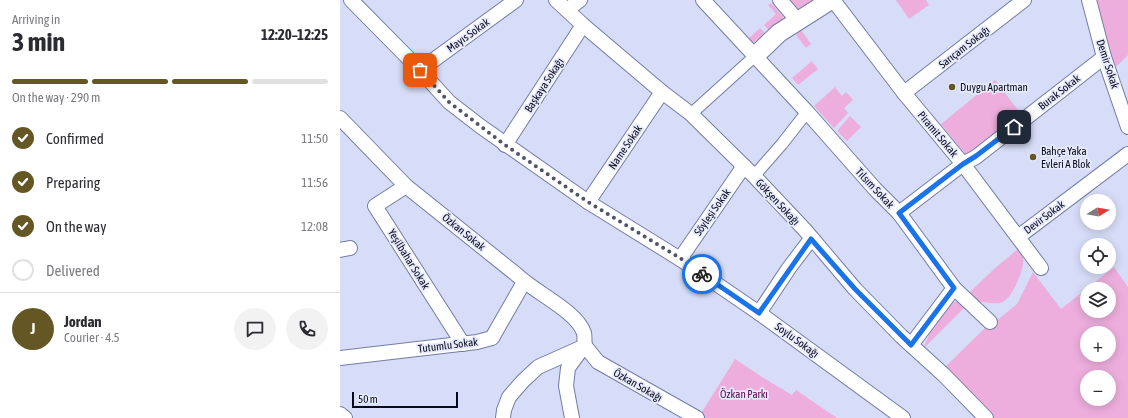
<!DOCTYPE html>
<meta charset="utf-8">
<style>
body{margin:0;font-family:"Asap Condensed",sans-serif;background:#f2f2f3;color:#2b2b33;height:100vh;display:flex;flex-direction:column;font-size:15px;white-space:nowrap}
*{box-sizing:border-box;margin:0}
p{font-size:13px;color:#7c7c81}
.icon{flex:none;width:22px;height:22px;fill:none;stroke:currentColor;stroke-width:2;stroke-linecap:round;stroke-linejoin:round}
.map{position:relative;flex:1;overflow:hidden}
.drawer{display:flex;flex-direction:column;background:#fff;width:340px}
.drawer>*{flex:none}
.needle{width:26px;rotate:79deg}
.tools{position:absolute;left:740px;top:194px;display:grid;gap:8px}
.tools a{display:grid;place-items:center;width:36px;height:36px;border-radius:50%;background:#fff;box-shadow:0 2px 10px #0003;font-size:20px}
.scale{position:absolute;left:12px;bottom:10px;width:106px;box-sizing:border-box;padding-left:4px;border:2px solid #080a19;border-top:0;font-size:11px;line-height:14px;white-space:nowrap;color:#080a19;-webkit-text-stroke:3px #e6eafd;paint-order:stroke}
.pin{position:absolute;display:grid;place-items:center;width:34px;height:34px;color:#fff;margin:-17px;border-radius:8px;box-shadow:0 2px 6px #0006}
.courier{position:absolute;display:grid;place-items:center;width:40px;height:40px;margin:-20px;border:3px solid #1a73e8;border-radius:50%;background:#fff;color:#222;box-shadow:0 1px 5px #0007}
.summary em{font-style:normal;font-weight:700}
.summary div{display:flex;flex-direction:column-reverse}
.summary{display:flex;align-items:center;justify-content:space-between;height:68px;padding:0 12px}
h1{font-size:26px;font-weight:700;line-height:30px}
.bar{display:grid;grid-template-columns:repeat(4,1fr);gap:6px 4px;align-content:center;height:48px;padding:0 12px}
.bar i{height:5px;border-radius:3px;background:#e1e1e2}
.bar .selected{background:#645724}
.bar p{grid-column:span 4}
.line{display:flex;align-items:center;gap:10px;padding:0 12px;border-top:1px solid #e1e1e2}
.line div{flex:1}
.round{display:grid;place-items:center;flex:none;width:42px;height:42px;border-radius:21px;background:#f2f2f3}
ol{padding:0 12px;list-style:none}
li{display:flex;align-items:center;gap:12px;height:44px}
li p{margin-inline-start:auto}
li .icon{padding:4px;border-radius:50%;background:#645724;color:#fff;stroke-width:4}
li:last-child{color:#7c7c81}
li i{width:22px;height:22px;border:2px solid #e1e1e2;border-radius:50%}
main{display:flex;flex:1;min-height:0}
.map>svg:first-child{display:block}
.green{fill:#edaedd;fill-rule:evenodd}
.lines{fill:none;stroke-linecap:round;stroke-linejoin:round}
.pedestrian-casing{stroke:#737ca4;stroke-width:13}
.minor-casing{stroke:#737ca4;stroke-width:16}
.tertiary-casing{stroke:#737ca4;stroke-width:20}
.pedestrian{stroke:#fff;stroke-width:11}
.minor{stroke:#fff;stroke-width:14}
.tertiary{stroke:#fff;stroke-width:18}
.done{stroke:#505467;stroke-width:4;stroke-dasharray:0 7.2}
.route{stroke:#1a73e8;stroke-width:5}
.poi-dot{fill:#645724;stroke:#e6eafd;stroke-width:1.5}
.labels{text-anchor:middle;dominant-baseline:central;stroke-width:3.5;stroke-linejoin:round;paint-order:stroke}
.street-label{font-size:11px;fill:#080a19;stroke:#e6eafd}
.poi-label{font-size:11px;fill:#080a19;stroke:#e6eafd;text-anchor:start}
.park-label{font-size:11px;fill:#58064c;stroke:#e6eafd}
</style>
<main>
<section class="drawer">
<div class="summary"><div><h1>3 min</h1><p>Arriving in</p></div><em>12:20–12:25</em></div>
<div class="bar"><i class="selected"></i><i class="selected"></i><i class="selected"></i><i></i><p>On the way · 290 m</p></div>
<ol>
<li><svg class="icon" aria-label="check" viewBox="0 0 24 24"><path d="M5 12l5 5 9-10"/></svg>Confirmed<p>11:50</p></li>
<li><svg class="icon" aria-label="check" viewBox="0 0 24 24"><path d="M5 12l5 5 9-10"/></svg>Preparing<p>11:56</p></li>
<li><svg class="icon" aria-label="check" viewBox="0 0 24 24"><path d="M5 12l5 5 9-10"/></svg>On the way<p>12:08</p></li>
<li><i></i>Delivered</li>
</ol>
<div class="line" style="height:72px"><b class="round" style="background:#645724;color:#fff">J</b><div><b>Jordan</b><p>Courier · 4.5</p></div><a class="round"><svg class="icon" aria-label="chat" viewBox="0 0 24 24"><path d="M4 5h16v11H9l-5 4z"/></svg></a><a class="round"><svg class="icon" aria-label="phone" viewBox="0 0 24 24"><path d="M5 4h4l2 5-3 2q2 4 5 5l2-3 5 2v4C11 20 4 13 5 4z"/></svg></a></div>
</section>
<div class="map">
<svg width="788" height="418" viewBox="0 0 788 418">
<rect width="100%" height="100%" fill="#d7ddf8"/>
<g class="green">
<path d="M450,0H478L464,9H458Z"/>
<path d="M556,0H586L589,5L569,19Z"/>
<path d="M756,0H788V55L776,67L770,55Z"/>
<path d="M431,3L444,18L429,30L424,25L436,14L428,5Z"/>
<path d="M420,28L425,33L411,45L407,40Z"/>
<path d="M461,30L471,44L466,48L456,35Z"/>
<path d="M472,61L478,69L458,85L452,78Z"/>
<path d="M655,80L681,114L632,153L626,155L601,124Z"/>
<path d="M495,87L502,96L506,92L513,100L504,108L508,113L494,128L474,106Z"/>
<path d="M510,116L521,127L507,141L497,131Z"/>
<path d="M678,249C680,252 682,255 683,257C686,267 672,298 663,302C658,305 640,302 635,300C632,299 630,296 627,295L654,269Z"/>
<path d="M774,267L788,287V418H653L603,369L647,326L649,327L677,304L693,272L721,309ZM747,289H769V311H747ZM747,333H769V355H747ZM747,377H769V399H747Z"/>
<path d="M621,301L626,306L583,349L591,330L609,305L613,302Z"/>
<path d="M395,359L422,377L452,395L456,390L497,418H365L360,415Z"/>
</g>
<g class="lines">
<defs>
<g id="pedestrian">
<path d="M351,114L415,56"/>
<path d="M414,176L442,144L467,112"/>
</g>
<g id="minor">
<path d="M11,0L80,70L109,102L140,126L248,202L340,259L419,313L563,418"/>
<path d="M216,0L243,25L322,92L351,114L414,176L465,230L515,289L561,336L604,375L646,418"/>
<path d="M363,0L467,112L535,189L559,213L614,288L650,322"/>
<path d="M440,0L458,21"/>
<path d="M493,0L564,93L623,164L701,268"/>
<path d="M749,0L764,57L788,127"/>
<path d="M227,10L240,0"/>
<path d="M80,70L176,0"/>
<path d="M564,93L684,0"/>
<path d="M0,118L66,186L177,275C194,292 237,311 244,333C245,337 244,342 245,346"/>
<path d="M165,145L243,25"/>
<path d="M66,186L35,206L123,344"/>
<path d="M248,202L322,92"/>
<path d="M559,213L623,164L636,157L764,57"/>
<path d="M678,237L788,154"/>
<path d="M0,250L10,248"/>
<path d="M340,259L404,166"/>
<path d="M419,313L449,268L471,239"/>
<path d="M571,345L614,288"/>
<path d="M245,346L258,362L357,418"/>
<path d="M0,358L137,342L152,338L184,282"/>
<path d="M0,414L5,418"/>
<path d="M163,418L164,410L169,397L183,381L198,367L245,346"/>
<path d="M232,418L226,386L228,368L244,346"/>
</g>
<path id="tertiary" d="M415,56L439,33L491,0"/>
</defs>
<use href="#pedestrian" class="pedestrian-casing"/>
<use href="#minor" class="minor-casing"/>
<use href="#tertiary" class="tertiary-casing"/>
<use href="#pedestrian" class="pedestrian"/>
<use href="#minor" class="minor"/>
<use href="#tertiary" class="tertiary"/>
</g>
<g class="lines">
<path class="done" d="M80,70L109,102L165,145L248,202L340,258L362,274"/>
<path class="route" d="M362,274L419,313L471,239L515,289L571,345L614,288L559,213L623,164L636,156L674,127"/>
</g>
<g class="poi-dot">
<circle cx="612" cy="87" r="4"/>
<circle cx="693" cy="157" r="4"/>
</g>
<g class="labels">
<g class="street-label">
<text transform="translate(128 35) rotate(-36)">Mayıs Sokak</text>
<text transform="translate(624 47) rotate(-38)">Sarıçam Sokağı</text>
<text transform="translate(768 64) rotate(72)">Demir Sokak</text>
<text transform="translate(204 85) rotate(-57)">Başkaya Sokağı</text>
<text transform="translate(719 92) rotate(-38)">Burak Sokak</text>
<text transform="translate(598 134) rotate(50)">Piramit Sokak</text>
<text transform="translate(285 147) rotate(-56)">Name Sokak</text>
<text transform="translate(535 188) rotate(47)">Tılsım Sokak</text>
<text transform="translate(438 202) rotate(47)">Gökşen Sokağı</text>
<text transform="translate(372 212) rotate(-55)">Söyleşi Sokak</text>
<text transform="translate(704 217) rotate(-37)">Devir Sokak</text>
<text transform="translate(124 232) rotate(39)">Özkan Sokak</text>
<text transform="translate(69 259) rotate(58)">Yeşilbahar Sokak</text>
<text transform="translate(457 340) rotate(36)">Soylu Sokağı</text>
<text transform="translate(108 345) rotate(-7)">Tutumlu Sokak</text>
<text transform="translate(298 385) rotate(30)">Özkan Sokağı</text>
</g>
<g class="poi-label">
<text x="620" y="87">Duygu Apartman</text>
<text x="701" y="151">Bahçe Yaka<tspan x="701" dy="13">Evleri A Blok</tspan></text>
</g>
<g class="park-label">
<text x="404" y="394">Özkan Parkı</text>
</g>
</g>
</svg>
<div class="tools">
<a><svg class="needle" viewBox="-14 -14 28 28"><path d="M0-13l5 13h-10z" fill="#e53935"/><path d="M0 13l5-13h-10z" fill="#7c7c81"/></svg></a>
<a><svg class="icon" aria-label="locate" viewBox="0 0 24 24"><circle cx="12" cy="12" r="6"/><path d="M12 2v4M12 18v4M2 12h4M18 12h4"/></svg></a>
<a><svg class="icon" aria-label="layers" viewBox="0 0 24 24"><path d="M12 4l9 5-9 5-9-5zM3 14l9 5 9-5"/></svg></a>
<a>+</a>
<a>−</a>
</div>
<div class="scale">50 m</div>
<div class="pin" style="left:80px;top:70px;background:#ea580c"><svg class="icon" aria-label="bag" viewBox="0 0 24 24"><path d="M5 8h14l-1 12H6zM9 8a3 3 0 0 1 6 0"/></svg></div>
<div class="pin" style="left:674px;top:127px;background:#1f2937"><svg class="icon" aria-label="home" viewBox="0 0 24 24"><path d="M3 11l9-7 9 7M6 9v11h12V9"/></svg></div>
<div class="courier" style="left:362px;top:274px"><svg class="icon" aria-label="bike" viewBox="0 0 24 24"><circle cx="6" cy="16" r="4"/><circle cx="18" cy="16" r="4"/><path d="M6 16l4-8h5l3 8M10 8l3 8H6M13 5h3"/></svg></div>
</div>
</main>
